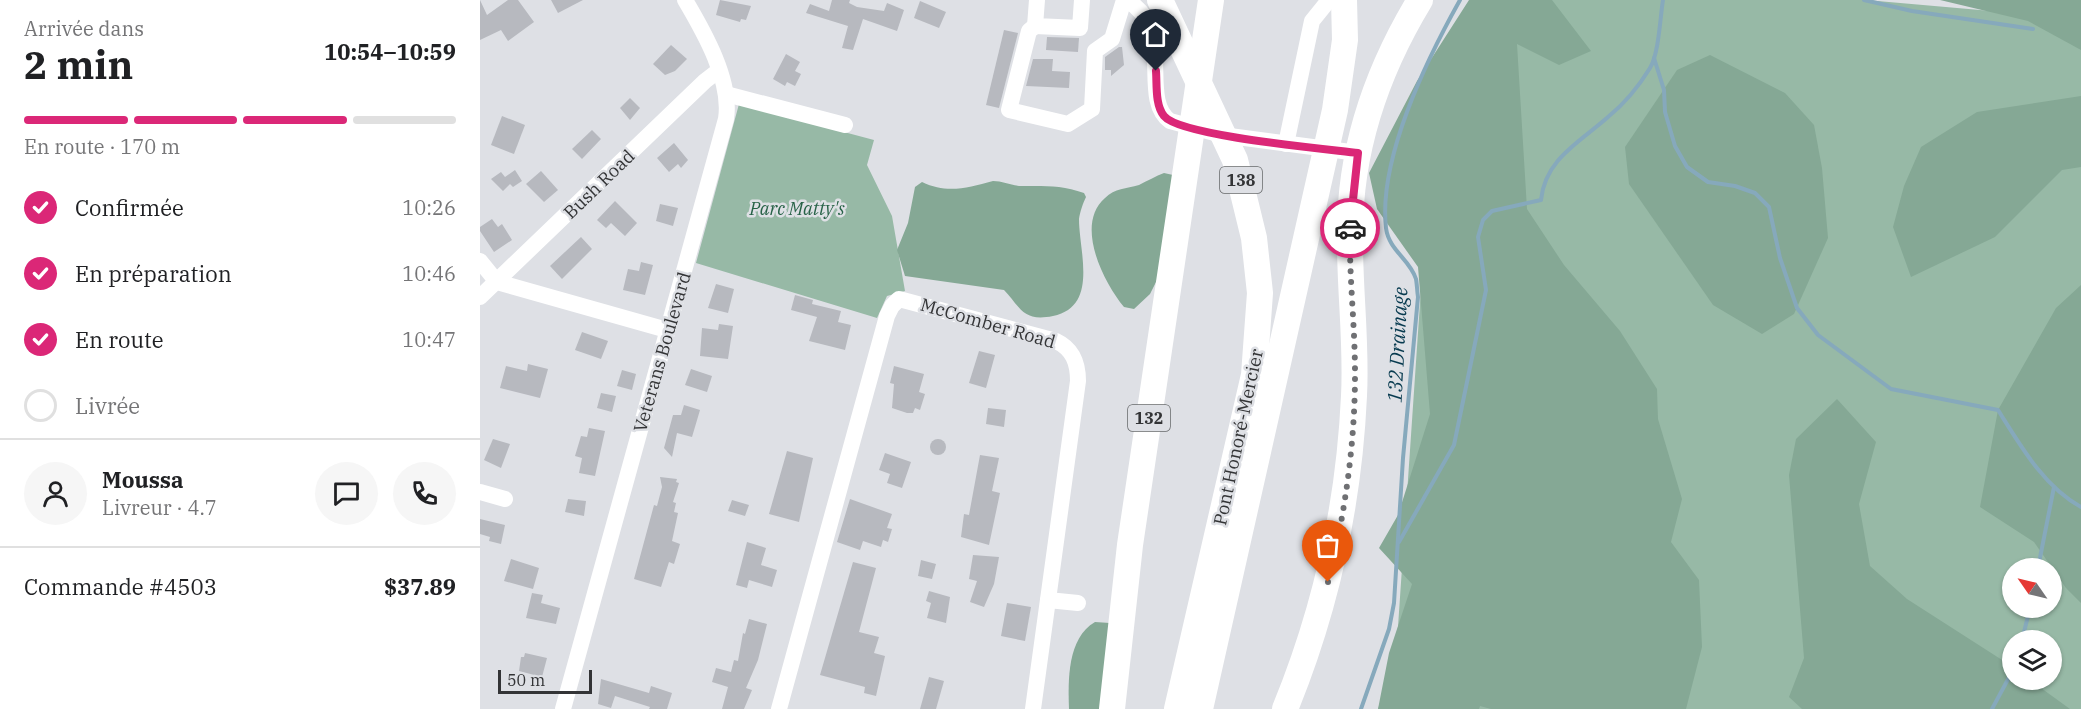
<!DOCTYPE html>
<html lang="fr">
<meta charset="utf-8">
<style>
body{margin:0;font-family:"IBM Plex Serif",serif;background:#f6f6f6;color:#202124;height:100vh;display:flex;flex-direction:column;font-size:22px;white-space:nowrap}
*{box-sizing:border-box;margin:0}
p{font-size:20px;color:#757577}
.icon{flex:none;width:33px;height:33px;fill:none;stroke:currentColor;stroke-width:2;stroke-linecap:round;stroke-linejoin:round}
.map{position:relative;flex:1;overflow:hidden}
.panel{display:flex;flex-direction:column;background:#fff;width:480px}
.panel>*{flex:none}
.needle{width:39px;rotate:304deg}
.fabs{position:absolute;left:1522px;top:558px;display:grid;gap:12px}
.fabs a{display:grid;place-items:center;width:60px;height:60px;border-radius:50%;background:#fff;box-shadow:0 2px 4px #0004;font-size:30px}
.scale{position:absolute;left:18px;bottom:15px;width:94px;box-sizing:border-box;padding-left:6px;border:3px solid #333436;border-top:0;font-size:16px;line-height:21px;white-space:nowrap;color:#333436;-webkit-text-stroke:4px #dee0e5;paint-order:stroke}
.pin{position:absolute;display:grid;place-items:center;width:51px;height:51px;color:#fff;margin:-62px -26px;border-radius:50% 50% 50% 0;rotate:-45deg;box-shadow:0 0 6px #0007}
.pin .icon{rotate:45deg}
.courier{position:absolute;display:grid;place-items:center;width:60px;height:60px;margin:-30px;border:4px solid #db2777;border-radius:50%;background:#fff;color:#222;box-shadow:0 2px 8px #0007}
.overview em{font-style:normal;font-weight:700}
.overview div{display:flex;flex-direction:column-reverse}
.overview{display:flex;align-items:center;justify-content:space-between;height:102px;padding:0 24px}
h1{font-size:39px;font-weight:700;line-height:45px}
.bar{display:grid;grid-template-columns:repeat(4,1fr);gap:9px 6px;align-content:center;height:72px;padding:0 24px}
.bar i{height:8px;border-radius:4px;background:#e0e0e0}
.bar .selected{background:#db2777}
.bar p{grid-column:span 4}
.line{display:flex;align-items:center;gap:15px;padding:0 24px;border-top:2px solid #e0e0e0}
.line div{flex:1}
.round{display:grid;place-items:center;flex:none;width:63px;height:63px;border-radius:32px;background:#f6f6f6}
ol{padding:0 24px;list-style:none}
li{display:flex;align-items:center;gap:18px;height:66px}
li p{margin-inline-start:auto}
li .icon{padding:6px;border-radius:50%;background:#db2777;color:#fff;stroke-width:4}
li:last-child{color:#757577}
li i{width:33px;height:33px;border:3px solid #e0e0e0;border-radius:50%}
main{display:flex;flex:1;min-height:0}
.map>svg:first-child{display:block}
.green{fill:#97b9a6;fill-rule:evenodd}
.forest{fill:#85a895}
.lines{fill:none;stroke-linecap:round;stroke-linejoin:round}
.stream{stroke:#86a9bc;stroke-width:4}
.building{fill:#b7b9bf}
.minor{stroke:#fff;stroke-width:16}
.highway{stroke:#fff;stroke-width:26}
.done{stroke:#6f7073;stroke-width:6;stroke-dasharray:0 10.8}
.route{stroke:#db2777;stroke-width:8}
.labels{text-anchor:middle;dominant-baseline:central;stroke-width:5;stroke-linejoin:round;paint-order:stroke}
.shield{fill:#dee0e5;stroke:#66686a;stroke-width:1.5}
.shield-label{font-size:16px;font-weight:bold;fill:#333436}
.street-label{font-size:18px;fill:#333436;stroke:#dee0e5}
.park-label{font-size:18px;font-style:italic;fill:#276247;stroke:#dee0e5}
.water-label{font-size:20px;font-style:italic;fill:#073a4f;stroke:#dee0e5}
</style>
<main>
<section class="panel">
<div class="overview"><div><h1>2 min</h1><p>Arrivée dans</p></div><em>10:54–10:59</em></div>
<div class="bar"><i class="selected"></i><i class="selected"></i><i class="selected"></i><i></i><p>En route · 170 m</p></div>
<ol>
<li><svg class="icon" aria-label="check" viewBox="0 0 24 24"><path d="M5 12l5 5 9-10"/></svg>Confirmée<p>10:26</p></li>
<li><svg class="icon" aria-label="check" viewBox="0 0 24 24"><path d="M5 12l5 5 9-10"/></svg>En préparation<p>10:46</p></li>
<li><svg class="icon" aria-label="check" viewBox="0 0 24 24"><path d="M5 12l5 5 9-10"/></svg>En route<p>10:47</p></li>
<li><i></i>Livrée</li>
</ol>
<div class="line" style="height:108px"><a class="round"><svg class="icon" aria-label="person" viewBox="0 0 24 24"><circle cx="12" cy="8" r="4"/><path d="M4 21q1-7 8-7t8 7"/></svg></a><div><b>Moussa</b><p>Livreur · 4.7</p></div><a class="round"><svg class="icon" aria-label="chat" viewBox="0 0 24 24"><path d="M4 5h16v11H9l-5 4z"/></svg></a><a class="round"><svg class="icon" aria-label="phone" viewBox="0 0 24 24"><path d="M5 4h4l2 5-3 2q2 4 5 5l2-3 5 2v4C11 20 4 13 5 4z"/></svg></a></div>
<div class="line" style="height:78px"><div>Commande #4503</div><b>$37.89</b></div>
</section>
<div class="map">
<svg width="1601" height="709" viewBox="0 0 1601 709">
<rect width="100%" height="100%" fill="#dee0e5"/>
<g class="green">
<path d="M1016,0H1386L1601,19V709H898L916,656L943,259ZM1533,568H1572V608H1533ZM1533,640H1572V680H1533Z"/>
<path d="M259,104L394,140L387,165L412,216L425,291L407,296L397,318L216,263Z"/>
</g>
<g class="forest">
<path d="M989,0H1072L1111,51L1079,65L1037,44L1047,209L1084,265L1140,331L1177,389L1178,419L1202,499L1191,542L1219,580L1222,647L1206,709H1011L1000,706L999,709H898L909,653L932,584L899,548L918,515L950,414L938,267L897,209L889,173L937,81Z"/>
<path d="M1460,0H1601V50L1548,21Z"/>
<path d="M1230,55L1305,93L1334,125L1342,168L1348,238L1314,314L1282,334L1233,305L1149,184L1145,147L1197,70Z"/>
<path d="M1601,96V167L1582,170L1515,237L1431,277L1413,227L1424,186L1441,147L1497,112Z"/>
<path d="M684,173L693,175L677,280L670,294L654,309L644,307C624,283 594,225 625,198C635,188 646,189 659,185C667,181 676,176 684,173Z"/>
<path d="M513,181C523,181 532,186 542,186C564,186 582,185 604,193L606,197C603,203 600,212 599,219C599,252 619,306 573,316C543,322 541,308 524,290L425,276L417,250L428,223L435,187L442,182C467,194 487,188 513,181Z"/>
<path d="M1601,285V603L1586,588L1554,542L1500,507L1518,410L1576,308Z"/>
<path d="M1357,399L1396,442L1379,504L1390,566L1427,599L1533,667V680H1550L1590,709H1322L1309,697L1324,658L1309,475L1316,439Z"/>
<path d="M615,622L630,623L620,709H589C588,681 587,638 615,622Z"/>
</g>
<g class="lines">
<g class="stream">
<path d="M1384,0L1432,11L1553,29"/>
<path d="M1174,58L1184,90L1185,112L1195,146L1207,167L1228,182L1255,186L1275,193L1289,207L1300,258L1317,308L1338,335L1411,389L1518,410C1540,445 1564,487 1601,507"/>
<path d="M919,542L974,445L1006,290L998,237L1003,220L1012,211L1061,200C1065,159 1100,142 1128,117C1144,104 1159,86 1170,68C1179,53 1180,18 1183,0"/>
<path d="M1558,568L1574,487"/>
<path d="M1542,640L1550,608"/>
<path d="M881,709L909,629L914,603L923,458L938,297C937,291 937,284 936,279C930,259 909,251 906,228C898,159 947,59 980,0"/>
<path d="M1512,709L1533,670"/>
</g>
</g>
<g class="building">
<path d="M0,0L7,15L28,0H38L54,22L28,41L21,30L0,40Z"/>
<path d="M71,0H103L78,13Z"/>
<path d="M240,0L271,6L266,20L261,19L260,22L236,15Z"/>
<path d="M352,0H370L369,3L377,7L404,11L407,3L424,10L417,31L383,19L373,50L362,48L368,26L326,13L330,4L349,11Z"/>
<path d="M440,1L466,12L459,28L434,18Z"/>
<path d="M524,30L538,33L519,108L506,105Z"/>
<path d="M567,37L599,38L598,52L566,50Z"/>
<path d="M191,45L207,59L195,71L185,75L173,64Z"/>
<path d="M639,47H642L644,65L631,76V70H625V57Z"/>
<path d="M306,54L320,62L315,71L321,74L315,86L307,82L305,86L293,79Z"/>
<path d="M553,59H573L572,71L590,72L589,88L546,86Z"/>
<path d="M150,98L160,108L150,120L140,108Z"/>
<path d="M22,116L45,125L34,154L11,145Z"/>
<path d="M112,130L121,139L102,159L92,149Z"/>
<path d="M194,143L208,160L201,168L198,164L189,172L177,158Z"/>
<path d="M35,170L42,181L33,187L28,182L30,184L23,191L11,179L21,172L25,177Z"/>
<path d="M61,171L78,190L64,202L46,184Z"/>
<path d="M135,201L157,223L145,236L131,223L126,228L117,220Z"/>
<path d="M180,204L198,208L193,226L176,221Z"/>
<path d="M12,219L18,227L22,224L32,240L14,252L0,231V227Z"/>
<path d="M101,237L112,249L82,279L70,266Z"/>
<path d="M161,262L173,265L165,295L143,290L148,269L159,271Z"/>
<path d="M236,284L254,289L248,313L228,308Z"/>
<path d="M315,295L333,300L332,304L361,311L358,322L371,325L365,350L329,341L337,317L311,310Z"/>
<path d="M239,324L253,326L248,359L220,356L222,328L238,330Z"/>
<path d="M102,332L128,341L121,359L95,350Z"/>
<path d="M499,351L515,355L506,388L489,383Z"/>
<path d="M48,364L68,369L60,398L20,388L26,366L47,371Z"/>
<path d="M414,366L444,374L439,392L445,394L440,410L435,408L433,413H427L412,408L414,384L410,383Z"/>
<path d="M211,369L232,376L227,392L205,385Z"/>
<path d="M142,370L156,374L152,390L137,386Z"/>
<path d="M121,393L136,396L132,412L117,408Z"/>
<path d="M204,405L220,410L212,437L197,433L192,457L184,448L193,415H201Z"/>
<path d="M508,408L526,410L524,427L506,424Z"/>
<path d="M109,428L125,431L115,476L99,473L102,458L95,456L101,436L107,437Z"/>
<path d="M13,439L30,444L21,468L4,460Z"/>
<circle cx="458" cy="447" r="8"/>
<path d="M307,451L333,458L319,522L289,514Z"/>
<path d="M405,453L431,462L422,488L407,483L410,474L399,470Z"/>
<path d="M500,455L519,458L512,491L520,493L509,545L481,537L484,514L489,515Z"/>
<path d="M180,477L197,479L196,482L199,483L193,502L196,503L194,512L198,513L192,541L200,544L194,564L189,562L181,587L154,579L174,505L177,506L182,487Z"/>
<path d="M88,499L106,501L104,516L85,512Z"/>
<path d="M370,499L412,514L407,528L412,529L408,542L403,540L401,547L383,541L380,550L357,542Z"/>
<path d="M252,500L269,505L265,516L248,511Z"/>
<path d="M0,519L25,525L21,544L9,541L10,537L0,534Z"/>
<path d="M267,542L286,548L281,565L297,570L292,587L269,580L267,588L256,585Z"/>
<path d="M493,555L519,557L514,584L504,607L490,602L497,581L489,579Z"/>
<path d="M31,559L59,568L53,589L24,581Z"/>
<path d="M441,560L456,564L452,579L438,576Z"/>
<path d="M373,562L396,568L379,632L399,637L394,653L405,656L396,696L384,693L385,687L340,675Z"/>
<path d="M449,591L470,597L466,623L447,618L451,603L446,601Z"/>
<path d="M52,593L63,595L61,603L80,608L76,624L46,618Z"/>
<path d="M527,603L551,607L545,641L521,636Z"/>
<path d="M269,619L287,624L278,660L266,688L272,690L264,709H242L248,687L232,682L236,668L251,672L254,660L258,661L263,633L265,634Z"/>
<path d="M45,653L67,658L62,677L39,671L41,657H44Z"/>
<path d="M449,677L464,681L456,709H440Z"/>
<path d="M121,679L169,693L171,686L192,693L187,709H169L170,707L135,696L131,708L118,704Z"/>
</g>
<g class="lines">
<g class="minor">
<path d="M557,0L555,26L600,28L602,0"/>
<path d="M646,0C697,28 658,98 690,121L742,135L878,153"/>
<path d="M555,26L549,31L529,110L588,124L612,109L615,51L632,39L644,0"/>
<path d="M246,94L365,125"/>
<path d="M806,144L832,21L849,0"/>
<path d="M0,261L17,282L187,330"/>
<path d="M0,297L225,81L238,71"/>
<path d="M0,492L25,499"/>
<path d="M568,600L598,603"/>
<path d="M83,709L246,119C252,81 224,32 205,0"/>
<path d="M299,709L407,316L412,306L419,299L576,341C593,349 598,363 598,381L553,709"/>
</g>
<g class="highway">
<path d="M680,0L755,160L774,238L780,293L774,375L697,709"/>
<path d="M632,709L650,545L731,0"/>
<path d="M720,709L855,110L865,40L864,0"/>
<path d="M805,709C846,609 869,504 874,396C877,341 869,287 870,232C870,149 897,71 940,0"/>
</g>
</g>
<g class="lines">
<path class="done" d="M848,582C865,515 875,443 875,374C875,325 869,277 870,228"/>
<path class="route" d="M676,71C677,85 675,105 684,116C700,136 846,149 878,153L870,228"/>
</g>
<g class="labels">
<g class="shield">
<rect x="740" y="167" width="42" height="26" rx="4.5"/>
<rect x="648" y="405" width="42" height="26" rx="4.5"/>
</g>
<g class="shield-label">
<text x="761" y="180">138</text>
<text x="669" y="418">132</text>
</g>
<g class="street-label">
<text transform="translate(119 184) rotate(-44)">Bush Road</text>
<text transform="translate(508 323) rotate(16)">McComber Road</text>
<text transform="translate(182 352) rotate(-74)">Veterans Boulevard</text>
<text transform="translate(758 437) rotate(-78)">Pont Honoré-Mercier</text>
</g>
<g class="park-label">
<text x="317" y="208">Parc Matty's</text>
</g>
<g class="water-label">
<text transform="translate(917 345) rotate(-87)">132 Drainage</text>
</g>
</g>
</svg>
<div class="fabs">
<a><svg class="needle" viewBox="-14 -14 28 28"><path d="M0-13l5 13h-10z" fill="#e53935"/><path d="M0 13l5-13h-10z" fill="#757577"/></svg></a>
<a><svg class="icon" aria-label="layers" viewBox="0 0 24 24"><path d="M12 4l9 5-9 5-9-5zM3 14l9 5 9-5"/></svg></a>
</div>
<div class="scale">50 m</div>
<div class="pin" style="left:848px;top:582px;background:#ea580c"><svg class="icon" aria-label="bag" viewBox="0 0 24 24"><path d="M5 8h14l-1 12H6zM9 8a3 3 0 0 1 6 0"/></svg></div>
<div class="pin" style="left:676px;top:71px;background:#1f2937"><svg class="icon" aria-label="home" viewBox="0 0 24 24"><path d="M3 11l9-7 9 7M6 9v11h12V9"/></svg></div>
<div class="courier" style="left:870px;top:228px"><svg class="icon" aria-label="car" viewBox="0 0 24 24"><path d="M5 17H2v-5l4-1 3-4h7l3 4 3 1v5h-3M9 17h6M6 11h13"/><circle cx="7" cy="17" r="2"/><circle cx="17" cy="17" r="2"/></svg></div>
</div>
</main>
